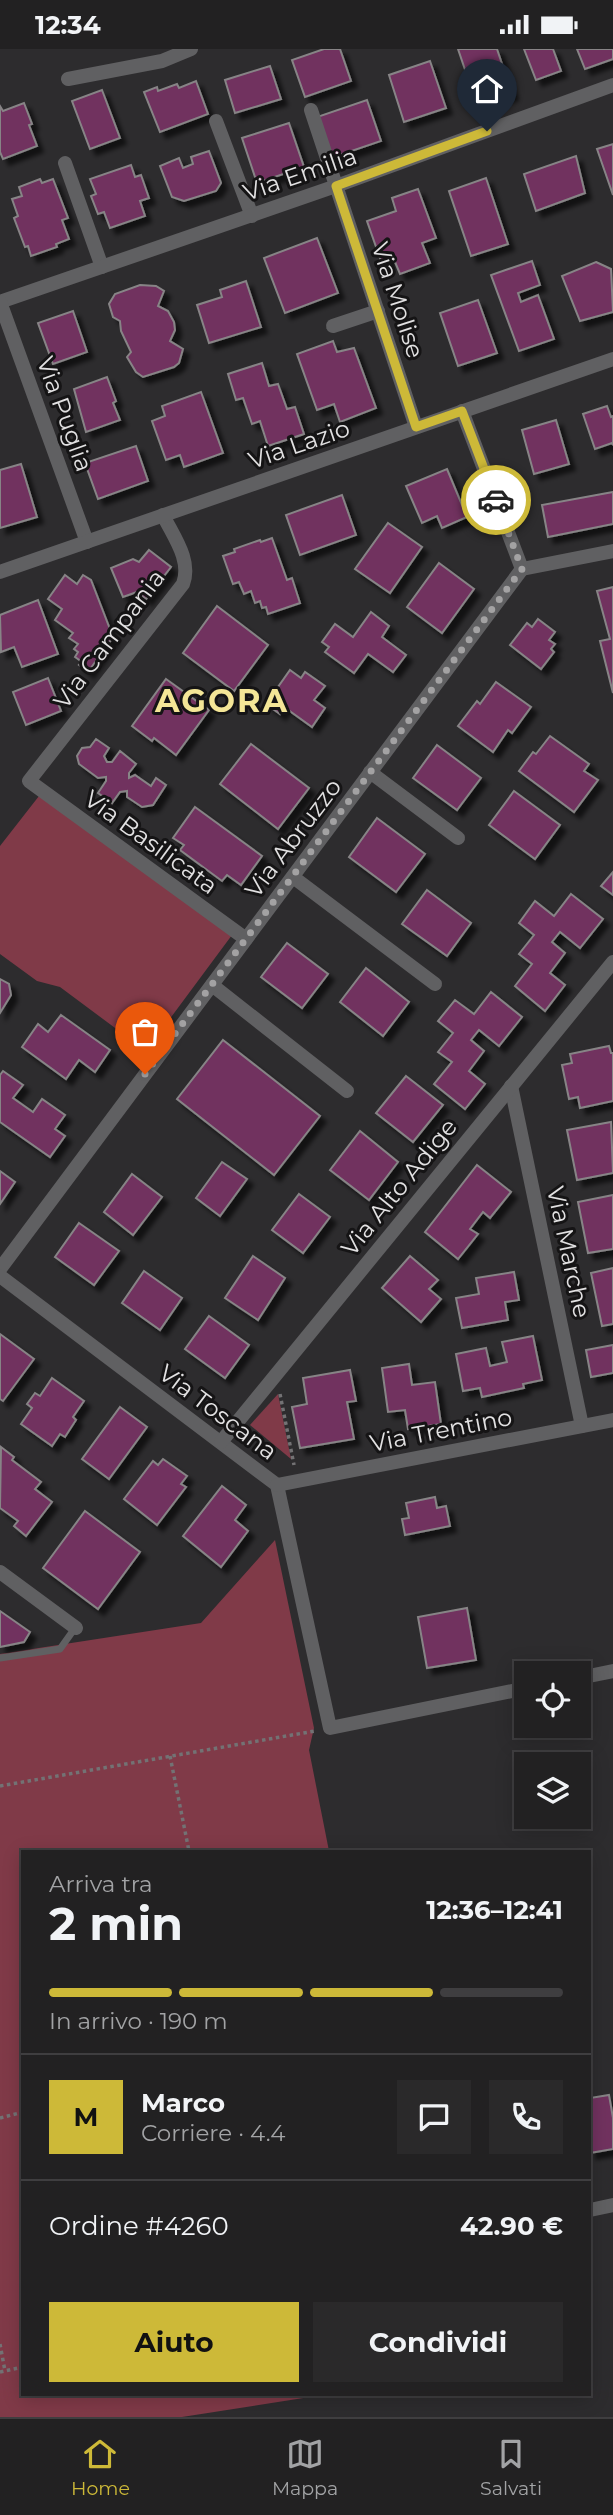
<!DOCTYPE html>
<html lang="it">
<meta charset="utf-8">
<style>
body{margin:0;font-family:Montserrat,sans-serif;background:#2a292a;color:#f1f3f6;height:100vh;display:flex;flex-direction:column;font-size:26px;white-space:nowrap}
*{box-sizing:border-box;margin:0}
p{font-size:23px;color:#a2a3a5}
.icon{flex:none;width:38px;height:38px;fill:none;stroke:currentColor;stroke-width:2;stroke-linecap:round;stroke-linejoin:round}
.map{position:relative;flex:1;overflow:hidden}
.sheet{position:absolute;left:21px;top:1801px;width:570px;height:546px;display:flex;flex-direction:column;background:#222122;border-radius:0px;box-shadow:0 4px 18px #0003,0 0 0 2px #3f3e40}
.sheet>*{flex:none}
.buttons{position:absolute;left:514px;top:1612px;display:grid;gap:14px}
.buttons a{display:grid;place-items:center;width:77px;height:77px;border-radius:0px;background:#222122;box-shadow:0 4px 18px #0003,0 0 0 2px #3f3e40;font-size:35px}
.pin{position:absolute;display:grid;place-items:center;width:60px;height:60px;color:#fff;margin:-72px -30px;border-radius:50% 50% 50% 0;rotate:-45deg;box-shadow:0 0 7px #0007}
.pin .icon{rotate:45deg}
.courier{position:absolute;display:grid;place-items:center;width:70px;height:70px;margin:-35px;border:5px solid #cdb938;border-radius:50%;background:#fff;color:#222;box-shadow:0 2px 9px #0007}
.head em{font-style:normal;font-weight:700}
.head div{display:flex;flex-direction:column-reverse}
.head{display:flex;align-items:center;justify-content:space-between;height:119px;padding:0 28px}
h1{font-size:46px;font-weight:700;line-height:52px}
.bar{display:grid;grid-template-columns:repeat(4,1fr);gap:10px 7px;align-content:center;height:84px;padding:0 28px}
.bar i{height:9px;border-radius:5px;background:#3f3e40}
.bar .active{background:#cdb938}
.bar p{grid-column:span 4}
.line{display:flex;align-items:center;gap:18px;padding:0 28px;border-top:2px solid #3f3e40}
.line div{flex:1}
.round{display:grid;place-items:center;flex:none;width:74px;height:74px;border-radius:0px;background:#2a292a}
.cta{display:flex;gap:14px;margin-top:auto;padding:14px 28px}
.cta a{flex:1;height:80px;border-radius:0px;background:#cdb938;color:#111;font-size:28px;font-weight:700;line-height:80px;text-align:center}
.cta a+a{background:#2a292a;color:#f1f3f6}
.status{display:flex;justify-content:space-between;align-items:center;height:49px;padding:0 35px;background:#222122;direction:ltr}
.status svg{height:19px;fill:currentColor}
.tab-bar{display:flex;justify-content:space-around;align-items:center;height:98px;border-top:2px solid #3f3e40;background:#222122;font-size:19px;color:#a2a3a5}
.tab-bar a{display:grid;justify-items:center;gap:4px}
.tab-bar .active{color:#cdb938}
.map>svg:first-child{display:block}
.green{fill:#803a48}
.building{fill:#71305f;stroke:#878486;stroke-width:2;filter:url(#shadow)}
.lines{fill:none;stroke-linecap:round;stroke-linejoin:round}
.path{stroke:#737274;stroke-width:3.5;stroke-dasharray:3.5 3.5;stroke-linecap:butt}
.service{stroke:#606062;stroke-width:7}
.minor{stroke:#606062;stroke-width:14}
.done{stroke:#a3a2a3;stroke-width:7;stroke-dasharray:0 12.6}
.route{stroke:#cdb938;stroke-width:9}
.labels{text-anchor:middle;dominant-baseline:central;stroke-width:6;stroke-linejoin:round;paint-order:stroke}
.street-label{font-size:24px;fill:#e2e1e2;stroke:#151415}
.district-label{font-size:32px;font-weight:bold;letter-spacing:2px;fill:#f4e697;stroke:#151415}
</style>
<div class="status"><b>12:34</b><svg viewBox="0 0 49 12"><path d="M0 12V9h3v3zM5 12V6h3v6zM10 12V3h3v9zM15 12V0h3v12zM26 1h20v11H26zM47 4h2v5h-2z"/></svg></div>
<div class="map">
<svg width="613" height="2368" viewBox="0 0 613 2368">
<defs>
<filter id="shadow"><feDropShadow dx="6" dy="6" stdDeviation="2" flood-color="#0009"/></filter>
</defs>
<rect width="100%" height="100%" fill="#2d2c2e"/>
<g class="green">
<path d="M39,747L232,886L146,1002L60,938L37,932L0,905V797Z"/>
<path d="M278,1345L291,1410L250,1376Z"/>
<path d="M275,1491L314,1679L309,1701L329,1802H23V2345H329L182,2368H0V1605L201,1574Z"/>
</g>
<g class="building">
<path d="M324,0H340L351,32L305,48L292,11Z"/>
<path d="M458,0H497L512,45L477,56Z"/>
<path d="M524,0H553L561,22L536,31Z"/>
<path d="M577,0H613V10L585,20Z"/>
<path d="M430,12L446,59L404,73L389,26Z"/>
<path d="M270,17L281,50L235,64L225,31Z"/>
<path d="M196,32L208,65L160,83L144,43L157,38L158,42L177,35L179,39Z"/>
<path d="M102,41L120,89L90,100L72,52Z"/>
<path d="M367,51L381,92L331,109L317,68Z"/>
<path d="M24,54L32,75L29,76L37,97L3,110L0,103V57L3,62Z"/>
<path d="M289,74L304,118L257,134L242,89Z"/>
<path d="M613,95V146L597,100Z"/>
<path d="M209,102L221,134L216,142L184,152L172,148L160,117L179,109L183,119L193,115L191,108Z"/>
<path d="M576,107L585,144L536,162L524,125Z"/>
<path d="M131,116L135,128L141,126L149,149L140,152L145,167L110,179L104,163L98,165L91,147L96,145L90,130Z"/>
<path d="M486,129L508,195L471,207L449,142Z"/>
<path d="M40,130L42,134L53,130L68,169L62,171L69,190L56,195L57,198L31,207L28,197L25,198L14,169L18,167L12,150L22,147L19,138Z"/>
<path d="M418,140L436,189L422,194L430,214L400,225L393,208L381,212L367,172L396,162L392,149Z"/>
<path d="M317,189L338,244L285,264L264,209Z"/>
<path d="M532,212L540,236L518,244L521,253L538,246L554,290L519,302L491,226Z"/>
<path d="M596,213L611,220L613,263L580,272L562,227Z"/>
<path d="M246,232L261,278L209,294L197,256L222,248L220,241Z"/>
<path d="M140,236L156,237L164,242L158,257L168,262L174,273L175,281L170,292L183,300L179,314L174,318L143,328L136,323L127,308L131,303L121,282L120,272L113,268L109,255L115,245Z"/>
<path d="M478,251L497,304L458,317L440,264Z"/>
<path d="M73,262L87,303L53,315L38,274Z"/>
<path d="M333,292L337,303L354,299L376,359L340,373L334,355L317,361L297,305Z"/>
<path d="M262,314L269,337L278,335L287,360L295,358L304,385L268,397L260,372L252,375L243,349L236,351L228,325Z"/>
<path d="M107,328L116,352L113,354L120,371L86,383L74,340Z"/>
<path d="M201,343L223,404L184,418L180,406L166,411L152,372L165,367L162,357Z"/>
<path d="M607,357L611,368L613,367V396L612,394L595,400L583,365Z"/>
<path d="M556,371L569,415L534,425L522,381Z"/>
<path d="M136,397L148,432L98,450L85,414Z"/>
<path d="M21,415L37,468L0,479V421Z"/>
<path d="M447,420L467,468L442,479L437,467L422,474L406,437Z"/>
<path d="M613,443V475L548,488L542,456Z"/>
<path d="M342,446L356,486L300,506L286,466Z"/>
<path d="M388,474L422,498L390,544L355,520Z"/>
<path d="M272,489L287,531L292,529L300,554L268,565L266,558L262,559L260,552L255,554L251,542L244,545L239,533L233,535L223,507L235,503L234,500L260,491L261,493Z"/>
<path d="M149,501L171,518L146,550L137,543L123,548L111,519L133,510L139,513Z"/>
<path d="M439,514L474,540L442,584L407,558Z"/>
<path d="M65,526L77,535L83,526L91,531L113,588L88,623L79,616L82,613L75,608L78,603L74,600L78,595L69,589L73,584L55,571L62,560L48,550Z"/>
<path d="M613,538V644L600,592L610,590L597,542Z"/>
<path d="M38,551L58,605L22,618L14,598L1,603L0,566Z"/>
<path d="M217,557L268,596L234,642L183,604Z"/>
<path d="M371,563L389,577L382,588L406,606L393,623L368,605L354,624L325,603L329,598L322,593L335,575L353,588Z"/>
<path d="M538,570L555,583L549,591L555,595L551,600L554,603L541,620L510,596L527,574L532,578Z"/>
<path d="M290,621L301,629L305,623L325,637L314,651L325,659L312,678L284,658L280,665L266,655Z"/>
<path d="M48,629L61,662L26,676L13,643Z"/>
<path d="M166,630L209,661L176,706L154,689L152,692L132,677Z"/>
<path d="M496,633L531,658L512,684L508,681L493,703L458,677L477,652L480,655Z"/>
<path d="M550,687L589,715L584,722L598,731L574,763L519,722L533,703L536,705Z"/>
<path d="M96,690L109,699L104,707L107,713H112L120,702L136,715L129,724V729L135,726L151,737L156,729L166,736L153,756L142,758L127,748V742L120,743L112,754L98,744L106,732V728L98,729L79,715L77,707L82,699L90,698Z"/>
<path d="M251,695L309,739L278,780L220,735Z"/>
<path d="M437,696L481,729L457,761L413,729Z"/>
<path d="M514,742L560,776L535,810L489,776Z"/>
<path d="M195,758L262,807L241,836L227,826L222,832L180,801L184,796L173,789Z"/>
<path d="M377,769L425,805L396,843L349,808Z"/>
<path d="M613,823V846L601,837Z"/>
<path d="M427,841L471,874L447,907L402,875Z"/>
<path d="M571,845L603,870L580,899L560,883L552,893L565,904L550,924L565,936L545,962L515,937L532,915L519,905L534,886L519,874L535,852L554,867Z"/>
<path d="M287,894L328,925L302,959L261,928Z"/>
<path d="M366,919L409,953L383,987L340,953Z"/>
<path d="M0,930L9,935L11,946L0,964Z"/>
<path d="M491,943L522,968L499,997L479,981L471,991L484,1002L469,1022L485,1035L465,1060L434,1035L452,1013L438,1003L453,984L438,972L455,951L474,965Z"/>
<path d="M61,966L110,1001L95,1023L79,1011L66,1030L22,998L38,975L48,983Z"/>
<path d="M223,991L320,1067L274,1126L177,1050Z"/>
<path d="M609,997L611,1004H613V1052L580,1059L578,1048L569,1050L562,1016L572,1014L570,1005Z"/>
<path d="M3,1022L23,1036L13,1049L33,1063L42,1050L65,1066L55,1080L65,1087L50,1108L0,1073V1026Z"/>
<path d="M406,1027L443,1056L413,1093L376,1064Z"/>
<path d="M611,1073L613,1124L577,1131L567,1081Z"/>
<path d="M360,1082L398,1113L369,1151L330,1121Z"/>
<path d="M222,1113L247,1130L220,1167L196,1149Z"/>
<path d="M477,1116L511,1143L490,1169L483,1163L470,1180L478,1185L458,1210L425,1183Z"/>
<path d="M0,1122L15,1133L0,1155Z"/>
<path d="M132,1125L162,1148L133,1186L104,1163Z"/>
<path d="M299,1145L330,1168L303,1204L272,1181Z"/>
<path d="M613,1146V1200L588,1204L578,1153Z"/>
<path d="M79,1174L119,1202L94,1236L55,1208Z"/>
<path d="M253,1207L285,1229L258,1271L225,1249Z"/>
<path d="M410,1207L438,1231L429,1240L441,1250L421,1273L382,1239Z"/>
<path d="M613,1219V1275L602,1277L591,1224Z"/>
<path d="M144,1222L182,1249L160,1281L122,1254Z"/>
<path d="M514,1223L519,1251L505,1253L508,1271L462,1279L456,1249L479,1245L476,1229Z"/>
<path d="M209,1267L249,1296L225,1329L185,1300Z"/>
<path d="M0,1285L34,1310L3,1352L0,1350Z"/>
<path d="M533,1287L542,1331L523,1335L524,1339L482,1348L480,1339L463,1342L456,1305L486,1299L490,1317L507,1313L502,1293Z"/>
<path d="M613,1296V1324L591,1328L586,1301Z"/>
<path d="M409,1315L412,1336L435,1333L441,1375L408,1380L405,1361L388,1363L382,1319Z"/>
<path d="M350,1321L356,1352L347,1353L354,1390L300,1399L292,1358L307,1355L303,1329Z"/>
<path d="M52,1329L84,1352L73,1368L76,1371L65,1388L60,1385L52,1397L21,1375L32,1359L27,1355L35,1344L40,1347Z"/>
<path d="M120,1358L147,1378L109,1430L82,1410Z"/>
<path d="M1,1398L14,1408L12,1411L41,1433L35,1440L52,1453L26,1487L14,1477L18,1472L0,1459Z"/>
<path d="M163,1410L187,1427L181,1435L186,1438L157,1476L124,1450L153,1412L158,1416Z"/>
<path d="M222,1437L246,1456L235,1471L248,1482L221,1518L183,1487Z"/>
<path d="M435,1448L437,1459L446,1457L450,1477L405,1486L402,1470L409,1469L406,1454Z"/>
<path d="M85,1462L140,1503L98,1560L43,1519Z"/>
<path d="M467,1559L476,1611L427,1619L418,1568Z"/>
<path d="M0,1562L30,1583L24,1593L0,1598Z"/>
<path d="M609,2046L613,2069V2100L590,2104V2049Z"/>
</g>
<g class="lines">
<g class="path">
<path d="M280,1345L294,1416"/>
<path d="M170,1707L189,1802"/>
<path d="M0,1737L315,1682"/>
<path d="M0,2069L23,2063"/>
<path d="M0,2295L5,2322"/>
<path d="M0,2323L23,2318"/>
</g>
<path class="service" d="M0,1609L60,1600L75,1579"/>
<g class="minor">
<path d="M68,30L162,12L191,0"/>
<path d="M311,61L416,378"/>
<path d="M216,72L252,167"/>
<path d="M65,114L102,218"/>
<path d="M0,253L336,137L613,36"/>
<path d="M0,253L87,493"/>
<path d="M333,277L378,262"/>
<path d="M163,466C173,487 192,511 183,535L29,732L246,890"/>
<path d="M522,520L613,502"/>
<path d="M0,523L613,310"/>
<path d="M370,723L458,789"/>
<path d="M293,828L435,935"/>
<path d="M212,936L347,1042"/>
<path d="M511,1037L582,1377"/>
<path d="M0,1220L522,520L462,362"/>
<path d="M0,1227L277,1436L330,1679L527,1639"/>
<path d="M221,1393L613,913"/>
<path d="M277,1436L613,1371"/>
<path d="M0,1523L76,1579"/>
<path d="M579,1629L613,1622"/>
<path d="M590,2161L613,2156"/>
</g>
</g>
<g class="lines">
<path class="done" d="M145,1025L522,520L496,451"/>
<path class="route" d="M487,82L336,137L416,378L462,362L496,451"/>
</g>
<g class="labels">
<g class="street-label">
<text transform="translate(300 125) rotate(-19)">Via Emilia</text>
<text transform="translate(398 251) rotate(72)">Via Molise</text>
<text transform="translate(65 365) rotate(70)">Via Puglia</text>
<text transform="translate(299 395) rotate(-19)">Via Lazio</text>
<text transform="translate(109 590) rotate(-53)">Via Campania</text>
<text transform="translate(293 789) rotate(-53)">Via Abruzzo</text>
<text transform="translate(151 793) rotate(36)">Via Basilicata</text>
<text transform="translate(399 1138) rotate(-51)">Via Alto Adige</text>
<text transform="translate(569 1203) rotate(78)">Via Marche</text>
<text transform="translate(218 1363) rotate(37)">Via Toscana</text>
<text transform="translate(441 1381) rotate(-11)">Via Trentino</text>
</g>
<g class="district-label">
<text x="222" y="651">AGORA</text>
</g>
</g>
</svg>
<div class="buttons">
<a><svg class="icon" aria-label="locate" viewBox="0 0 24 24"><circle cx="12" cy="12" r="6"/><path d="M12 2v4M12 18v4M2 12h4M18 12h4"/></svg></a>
<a><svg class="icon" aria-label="layers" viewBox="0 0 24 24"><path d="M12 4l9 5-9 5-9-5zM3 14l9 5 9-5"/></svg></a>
</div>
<div class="pin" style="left:145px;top:1025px;background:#ea580c"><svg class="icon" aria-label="bag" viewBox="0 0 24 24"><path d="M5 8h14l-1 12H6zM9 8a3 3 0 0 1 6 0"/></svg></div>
<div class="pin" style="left:487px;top:82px;background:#1f2937"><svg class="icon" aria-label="home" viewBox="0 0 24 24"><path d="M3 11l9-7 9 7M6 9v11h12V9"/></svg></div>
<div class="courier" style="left:496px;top:451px"><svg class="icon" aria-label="car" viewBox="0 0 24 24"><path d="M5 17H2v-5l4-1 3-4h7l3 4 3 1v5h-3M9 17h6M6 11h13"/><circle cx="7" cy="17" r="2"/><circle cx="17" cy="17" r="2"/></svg></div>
<section class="sheet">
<div class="head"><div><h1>2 min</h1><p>Arriva tra</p></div><em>12:36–12:41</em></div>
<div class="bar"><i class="active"></i><i class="active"></i><i class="active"></i><i></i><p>In arrivo · 190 m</p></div>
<div class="line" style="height:126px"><b class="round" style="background:#cdb938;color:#111">M</b><div><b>Marco</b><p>Corriere · 4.4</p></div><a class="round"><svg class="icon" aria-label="chat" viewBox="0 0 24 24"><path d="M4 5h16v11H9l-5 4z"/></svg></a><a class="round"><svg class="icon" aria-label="phone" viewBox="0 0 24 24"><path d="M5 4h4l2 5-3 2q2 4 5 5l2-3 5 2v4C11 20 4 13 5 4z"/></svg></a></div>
<div class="line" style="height:91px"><div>Ordine #4260</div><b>42.90 €</b></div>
<div class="cta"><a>Aiuto</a><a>Condividi</a></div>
</section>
</div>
<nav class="tab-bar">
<a class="active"><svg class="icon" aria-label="home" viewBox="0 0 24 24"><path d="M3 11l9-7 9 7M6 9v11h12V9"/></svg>Home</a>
<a><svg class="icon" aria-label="map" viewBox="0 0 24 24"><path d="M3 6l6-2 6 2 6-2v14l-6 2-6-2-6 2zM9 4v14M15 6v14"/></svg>Mappa</a>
<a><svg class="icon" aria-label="saved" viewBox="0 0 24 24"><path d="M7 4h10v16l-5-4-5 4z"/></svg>Salvati</a>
</nav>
